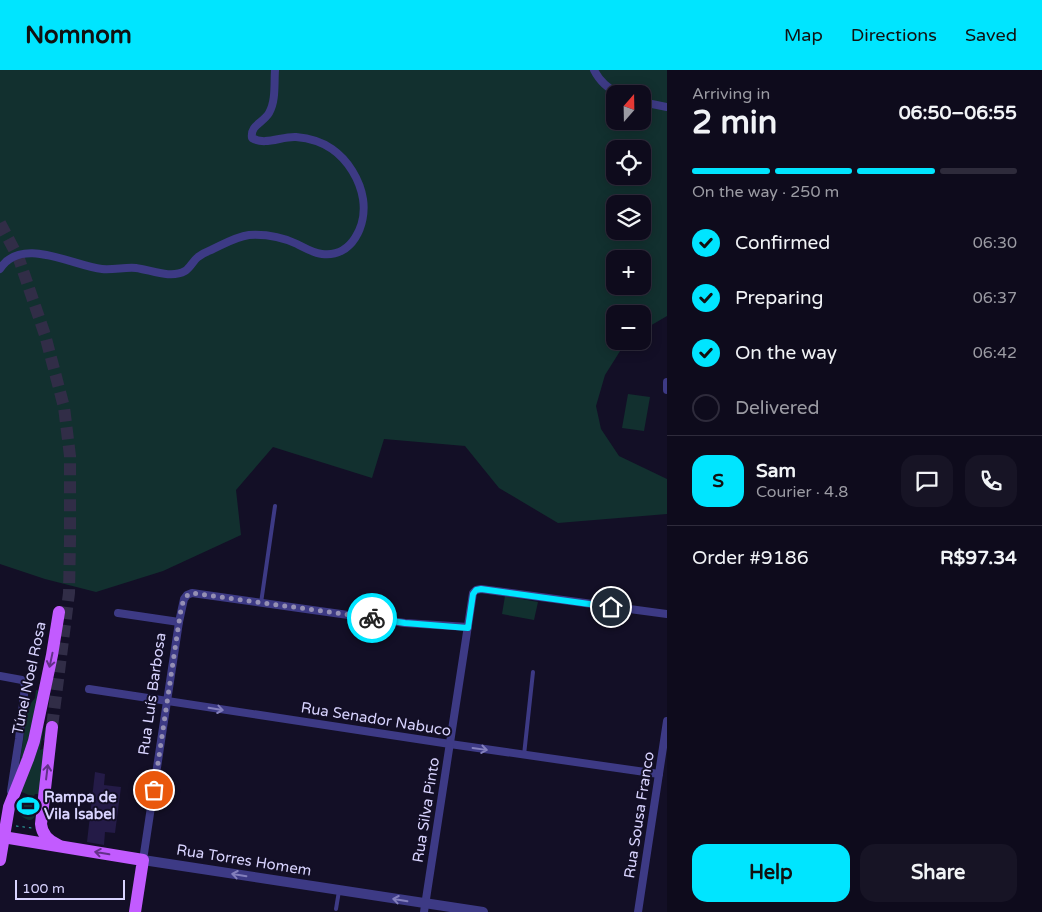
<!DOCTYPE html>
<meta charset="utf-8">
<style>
body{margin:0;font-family:"Varela Round",sans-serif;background:#171425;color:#f1f3f6;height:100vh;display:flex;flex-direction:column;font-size:19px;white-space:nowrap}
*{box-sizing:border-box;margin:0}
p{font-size:16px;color:#9b9ba3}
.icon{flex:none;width:28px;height:28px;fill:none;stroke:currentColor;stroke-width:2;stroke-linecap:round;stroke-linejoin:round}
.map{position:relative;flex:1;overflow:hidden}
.side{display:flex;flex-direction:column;background:#0e0b1c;width:375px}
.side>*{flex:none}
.needle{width:32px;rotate:20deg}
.tools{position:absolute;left:606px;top:15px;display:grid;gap:10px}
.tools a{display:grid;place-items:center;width:45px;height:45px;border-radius:10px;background:#0e0b1c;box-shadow:0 2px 12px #0003,0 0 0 1px #2e2b3b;font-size:25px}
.scale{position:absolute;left:15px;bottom:12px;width:110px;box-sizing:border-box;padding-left:5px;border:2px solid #d9d4ff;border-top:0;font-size:14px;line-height:18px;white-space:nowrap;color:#d9d4ff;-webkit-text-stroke:4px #130f26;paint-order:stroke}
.pin{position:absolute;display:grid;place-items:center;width:42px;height:42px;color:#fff;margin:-21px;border:2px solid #fff;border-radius:50%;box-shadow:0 1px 5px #0007}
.courier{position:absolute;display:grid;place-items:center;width:50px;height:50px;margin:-25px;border:4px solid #00e5ff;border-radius:50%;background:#fff;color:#222;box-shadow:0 1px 6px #0007}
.headline em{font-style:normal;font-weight:700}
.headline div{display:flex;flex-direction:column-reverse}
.headline{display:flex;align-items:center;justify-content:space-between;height:85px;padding:0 25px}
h1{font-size:32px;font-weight:700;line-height:38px}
.bar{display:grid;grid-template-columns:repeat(4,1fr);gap:8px 5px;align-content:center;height:60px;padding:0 25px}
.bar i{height:6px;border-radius:4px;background:#2e2b3b}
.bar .on{background:#00e5ff}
.bar p{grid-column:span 4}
.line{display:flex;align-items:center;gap:12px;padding:0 25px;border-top:1px solid #2e2b3b}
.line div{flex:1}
.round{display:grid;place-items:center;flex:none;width:52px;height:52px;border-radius:15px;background:#171425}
ol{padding:0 25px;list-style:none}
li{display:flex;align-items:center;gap:15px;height:55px}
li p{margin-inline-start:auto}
li .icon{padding:5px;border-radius:50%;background:#00e5ff;color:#111;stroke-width:4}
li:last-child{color:#9b9ba3}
li i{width:28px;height:28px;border:2px solid #2e2b3b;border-radius:50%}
.primary-button{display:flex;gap:10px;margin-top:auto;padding:10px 25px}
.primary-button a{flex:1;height:58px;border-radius:15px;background:#00e5ff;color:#111;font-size:20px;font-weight:700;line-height:58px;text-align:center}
.primary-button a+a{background:#171425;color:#f1f3f6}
header{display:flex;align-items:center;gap:30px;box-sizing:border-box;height:70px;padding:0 25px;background:#00e5ff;color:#111}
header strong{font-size:24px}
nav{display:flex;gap:28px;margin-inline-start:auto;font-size:18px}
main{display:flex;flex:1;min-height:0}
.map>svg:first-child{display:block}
.green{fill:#12302f;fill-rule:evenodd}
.building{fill:#241b47}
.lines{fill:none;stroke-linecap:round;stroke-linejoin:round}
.primary-tunnel{stroke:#312d47;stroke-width:12;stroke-dasharray:12 6;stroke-linecap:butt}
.path{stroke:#2fb8b0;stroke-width:1;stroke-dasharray:2.5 4;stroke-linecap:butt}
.service{stroke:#3d3a85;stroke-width:4}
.minor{stroke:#3d3a85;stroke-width:8}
.tertiary{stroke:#3d3a85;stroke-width:10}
.primary{stroke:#c25bff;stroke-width:12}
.oneway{stroke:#623188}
.oneway2{stroke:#837fbc}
.done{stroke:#948fb3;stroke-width:5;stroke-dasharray:0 9}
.route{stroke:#00e5ff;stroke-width:6}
.labels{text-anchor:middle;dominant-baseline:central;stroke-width:4;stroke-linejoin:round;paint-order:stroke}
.street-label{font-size:15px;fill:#d9d4ff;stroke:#130f26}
.poi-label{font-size:15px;font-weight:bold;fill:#d9d4ff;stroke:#130f26;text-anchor:start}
</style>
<header>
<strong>Nomnom</strong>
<nav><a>Map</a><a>Directions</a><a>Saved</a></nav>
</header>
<main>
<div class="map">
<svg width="667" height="842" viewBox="0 0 667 842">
<rect width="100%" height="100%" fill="#130f26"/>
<g class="green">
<path d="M0,0H667V246L643,260L642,244H615V271H630L622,278L605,305L596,336L601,359L619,386L667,409V444L558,453L499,418L465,376L384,369L372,408L273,377L236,420L241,465L163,501L96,522L45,509L0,494ZM615,24H642V51H615ZM615,79H642V106H615ZM615,134H642V161H615ZM615,189H642V216H615Z"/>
<path d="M628,324L650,327L644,361L622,358Z"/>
<path d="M505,526L538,532L534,550L502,544Z"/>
<path d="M36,620L40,621L28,677L18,704L28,637L35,628Z"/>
<path d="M44,655L40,679V680L43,679L45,671L43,670L45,657L48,658L41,724H35L34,726C29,726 26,723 21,722Z"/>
<path d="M21,731L37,733C36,745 35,757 20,745Z"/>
</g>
<path class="building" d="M95,702L105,704L104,715L121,717L115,763L105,762L104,775L87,772Z"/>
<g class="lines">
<path class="primary-tunnel" d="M0,153L19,189L45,265L64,337L70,386V471L69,523L52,657"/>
<path class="path" d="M16,756L32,758"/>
<g class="service">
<path d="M261,533L275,436"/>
<path d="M524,685L533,602"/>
<path d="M336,839L339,821"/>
</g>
<g class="minor">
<path d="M594,0C600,12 608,18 619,24"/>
<path d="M642,32L667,37"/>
<path d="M0,199C21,165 73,196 102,199C114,200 125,197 136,198C151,200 171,209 185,201C190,198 193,191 198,187C202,184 206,182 211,180C224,174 235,167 249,165C266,164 282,167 297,174C305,178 313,183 322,184C352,188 367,155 363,129C360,110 348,90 332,79C322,72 308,68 296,67C282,66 265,76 252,68C250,55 263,53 269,43C276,31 274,14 275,0"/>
<path d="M667,312V320"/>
<path d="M118,543L179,552"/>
<path d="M0,606L22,610L24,612L25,616L19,669L11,721"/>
<path d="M89,619L450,674L659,704"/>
<path d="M143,790L179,552L184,529L187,525L192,523L405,553L468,557"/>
<path d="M424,842L473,523L476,520L481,519L667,544"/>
<path d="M638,842L667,651"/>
</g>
<path class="tertiary" d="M143,790L483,842"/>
<g class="primary">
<path d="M52,657L41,754C42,765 49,771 58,775"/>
<path d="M3,767L143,790L135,842"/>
<path d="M0,790L9,737L28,689L34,671L52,585L59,542"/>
</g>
</g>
<defs><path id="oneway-shaft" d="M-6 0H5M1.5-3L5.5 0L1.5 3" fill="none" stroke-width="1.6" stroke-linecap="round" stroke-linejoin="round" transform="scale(1.25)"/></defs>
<g class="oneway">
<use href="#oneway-shaft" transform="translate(51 590) rotate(102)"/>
<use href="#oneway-shaft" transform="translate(47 702) rotate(-83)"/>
<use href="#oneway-shaft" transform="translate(102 783) rotate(-170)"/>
</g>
<g class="oneway2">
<use href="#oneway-shaft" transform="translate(216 639) rotate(9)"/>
<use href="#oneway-shaft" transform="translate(480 679) rotate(8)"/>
<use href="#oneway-shaft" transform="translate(239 805) rotate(-171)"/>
<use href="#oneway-shaft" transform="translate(400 830) rotate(-171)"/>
</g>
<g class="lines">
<path class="done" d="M154,720L179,552C181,542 181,526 192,523L372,548"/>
<path class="route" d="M372,548L405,553L468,558L473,524L476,520L481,519L611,537"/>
</g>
<defs>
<symbol id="stadium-bare" viewBox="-9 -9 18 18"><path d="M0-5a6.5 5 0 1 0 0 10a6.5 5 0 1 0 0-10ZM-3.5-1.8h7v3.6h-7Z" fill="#00e5ff" stroke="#130f26" stroke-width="2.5" paint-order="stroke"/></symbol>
</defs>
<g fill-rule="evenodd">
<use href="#stadium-bare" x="12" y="720" width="32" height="32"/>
</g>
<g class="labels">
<g class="street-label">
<text transform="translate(29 608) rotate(-78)">Túnel Noel Rosa</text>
<text transform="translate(152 624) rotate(-82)">Rua Luís Barbosa</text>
<text transform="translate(376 649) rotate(9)">Rua Senador Nabuco</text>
<text transform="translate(426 740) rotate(-81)">Rua Silva Pinto</text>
<text transform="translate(639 745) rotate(-81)">Rua Sousa Franco</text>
<text transform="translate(244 790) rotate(9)">Rua Torres Homem</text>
</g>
<g class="poi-label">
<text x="44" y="727">Rampa de<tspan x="44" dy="17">Vila Isabel</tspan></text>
</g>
</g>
</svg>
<div class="tools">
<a><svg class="needle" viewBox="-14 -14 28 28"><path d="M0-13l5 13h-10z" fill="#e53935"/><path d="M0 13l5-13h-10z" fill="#9b9ba3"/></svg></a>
<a><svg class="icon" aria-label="locate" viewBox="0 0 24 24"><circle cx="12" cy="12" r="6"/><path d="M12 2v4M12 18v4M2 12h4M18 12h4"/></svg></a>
<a><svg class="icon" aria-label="layers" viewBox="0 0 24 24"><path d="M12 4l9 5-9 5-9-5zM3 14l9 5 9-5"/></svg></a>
<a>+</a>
<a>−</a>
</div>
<div class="scale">100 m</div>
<div class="pin" style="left:154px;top:720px;background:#ea580c"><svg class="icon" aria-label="bag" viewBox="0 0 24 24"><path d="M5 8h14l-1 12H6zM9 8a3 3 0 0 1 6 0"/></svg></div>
<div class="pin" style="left:611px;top:537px;background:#1f2937"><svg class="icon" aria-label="home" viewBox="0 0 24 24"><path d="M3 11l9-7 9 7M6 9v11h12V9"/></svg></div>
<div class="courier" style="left:372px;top:548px"><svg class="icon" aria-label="bike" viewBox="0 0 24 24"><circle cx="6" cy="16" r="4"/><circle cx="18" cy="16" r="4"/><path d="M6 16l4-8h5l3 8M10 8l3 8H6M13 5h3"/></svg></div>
</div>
<section class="side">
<div class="headline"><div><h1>2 min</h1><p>Arriving in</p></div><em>06:50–06:55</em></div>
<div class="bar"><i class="on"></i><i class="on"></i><i class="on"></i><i></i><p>On the way · 250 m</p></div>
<ol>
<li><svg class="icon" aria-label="check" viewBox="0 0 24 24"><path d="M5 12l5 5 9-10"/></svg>Confirmed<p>06:30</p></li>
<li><svg class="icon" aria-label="check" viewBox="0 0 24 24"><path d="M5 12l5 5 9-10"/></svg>Preparing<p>06:37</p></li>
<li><svg class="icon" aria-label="check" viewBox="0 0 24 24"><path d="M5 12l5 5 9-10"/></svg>On the way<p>06:42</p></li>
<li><i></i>Delivered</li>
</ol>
<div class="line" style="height:90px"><b class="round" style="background:#00e5ff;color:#111">S</b><div><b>Sam</b><p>Courier · 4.8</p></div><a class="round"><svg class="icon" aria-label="chat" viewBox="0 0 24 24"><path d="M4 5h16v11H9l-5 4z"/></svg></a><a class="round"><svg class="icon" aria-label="phone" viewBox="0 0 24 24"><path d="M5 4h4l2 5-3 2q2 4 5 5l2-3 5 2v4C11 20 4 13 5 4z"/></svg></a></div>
<div class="line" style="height:65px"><div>Order #9186</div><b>R$97.34</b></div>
<div class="primary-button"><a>Help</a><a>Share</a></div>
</section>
</main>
